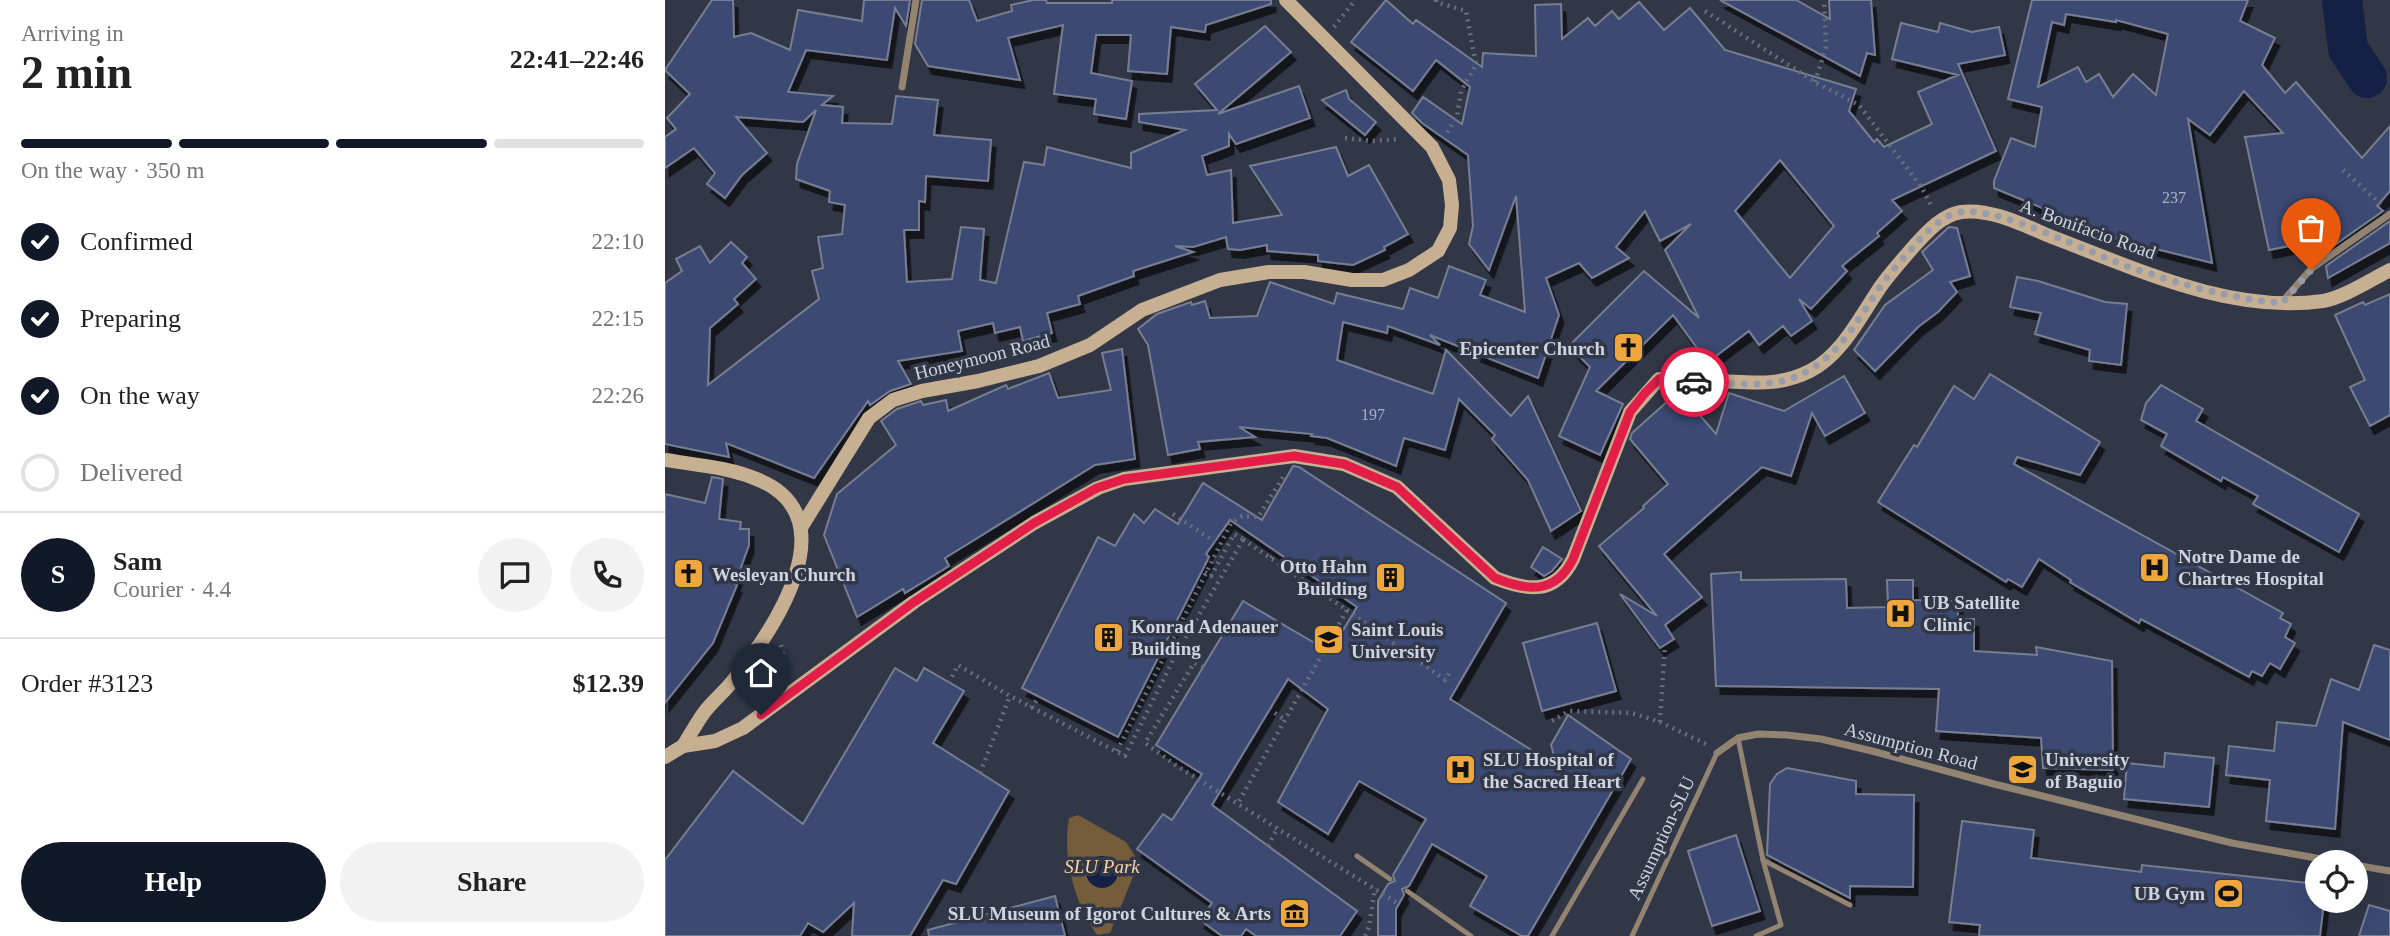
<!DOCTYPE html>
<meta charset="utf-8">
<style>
body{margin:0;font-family:Georgia,serif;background:#f2f2f2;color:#222;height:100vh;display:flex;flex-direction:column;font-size:26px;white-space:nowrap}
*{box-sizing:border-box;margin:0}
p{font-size:23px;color:#767676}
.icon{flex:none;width:38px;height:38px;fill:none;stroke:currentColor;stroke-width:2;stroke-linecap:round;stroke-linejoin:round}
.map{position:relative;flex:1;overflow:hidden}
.panel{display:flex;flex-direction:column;background:#fff;width:665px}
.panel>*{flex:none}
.tools{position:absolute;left:1640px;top:850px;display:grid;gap:14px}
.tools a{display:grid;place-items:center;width:63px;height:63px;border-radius:50%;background:#fff;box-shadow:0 7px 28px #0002;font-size:35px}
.pin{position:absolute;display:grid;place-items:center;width:60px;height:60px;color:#fff;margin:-72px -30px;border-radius:50% 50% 50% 0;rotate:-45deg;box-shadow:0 0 7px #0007}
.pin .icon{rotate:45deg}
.courier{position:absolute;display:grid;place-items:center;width:70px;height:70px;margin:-35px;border:5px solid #e11d48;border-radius:50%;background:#fff;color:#222;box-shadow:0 2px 9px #0007}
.head em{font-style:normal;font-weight:600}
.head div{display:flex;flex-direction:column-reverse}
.head{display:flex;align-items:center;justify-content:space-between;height:119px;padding:0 21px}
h1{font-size:46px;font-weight:600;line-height:52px}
.bar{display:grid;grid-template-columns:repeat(4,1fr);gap:10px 7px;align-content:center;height:84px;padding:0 21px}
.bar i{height:9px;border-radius:5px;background:#e0e0e0}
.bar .current{background:#111827}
.bar p{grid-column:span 4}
.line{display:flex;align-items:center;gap:18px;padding:0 21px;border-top:2px solid #e0e0e0}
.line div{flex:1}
.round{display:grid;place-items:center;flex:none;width:74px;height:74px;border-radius:37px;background:#f2f2f2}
ol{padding:0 21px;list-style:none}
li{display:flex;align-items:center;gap:21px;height:77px}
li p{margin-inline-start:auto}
li .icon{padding:7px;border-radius:50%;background:#111827;color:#fff;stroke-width:4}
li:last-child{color:#767676}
li i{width:38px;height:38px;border:4px solid #e0e0e0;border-radius:50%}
.action{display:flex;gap:14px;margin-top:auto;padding:14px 21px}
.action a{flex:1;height:80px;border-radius:42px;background:#111827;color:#fff;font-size:28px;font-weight:600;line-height:80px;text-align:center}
.action a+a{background:#f2f2f2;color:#222}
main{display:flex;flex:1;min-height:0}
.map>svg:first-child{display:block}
.green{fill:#755c3b}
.water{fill:#152045}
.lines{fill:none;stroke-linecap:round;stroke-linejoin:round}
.river{stroke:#152045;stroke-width:40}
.building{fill:#3b4973;stroke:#777e91;stroke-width:2;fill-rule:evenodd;filter:url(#shadow)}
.path{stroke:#696e7c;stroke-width:4.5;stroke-dasharray:2 5;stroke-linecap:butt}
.lane{stroke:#938472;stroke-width:5}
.street{stroke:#938472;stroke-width:7}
.secondary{stroke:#c7af92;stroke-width:14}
.done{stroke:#989da9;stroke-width:7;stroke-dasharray:0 12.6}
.route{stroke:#e11d48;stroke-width:9}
.labels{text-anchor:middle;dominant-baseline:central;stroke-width:7;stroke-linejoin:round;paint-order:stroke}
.number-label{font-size:16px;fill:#abb1c3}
.street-label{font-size:19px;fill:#d0d4de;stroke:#313747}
.poi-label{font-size:19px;font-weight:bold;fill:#d0d4de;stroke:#313747;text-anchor:start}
.park-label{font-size:19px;font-style:italic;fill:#fdd4a0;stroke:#313747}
</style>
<main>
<section class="panel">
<div class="head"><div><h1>2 min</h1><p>Arriving in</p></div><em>22:41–22:46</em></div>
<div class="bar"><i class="current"></i><i class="current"></i><i class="current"></i><i></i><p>On the way · 350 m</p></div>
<ol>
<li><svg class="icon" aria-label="check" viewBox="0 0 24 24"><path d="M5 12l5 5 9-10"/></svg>Confirmed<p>22:10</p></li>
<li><svg class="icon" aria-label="check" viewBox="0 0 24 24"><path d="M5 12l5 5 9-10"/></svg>Preparing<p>22:15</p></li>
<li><svg class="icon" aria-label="check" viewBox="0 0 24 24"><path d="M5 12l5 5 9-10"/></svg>On the way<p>22:26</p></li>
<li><i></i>Delivered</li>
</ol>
<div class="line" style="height:126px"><b class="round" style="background:#111827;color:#fff">S</b><div><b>Sam</b><p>Courier · 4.4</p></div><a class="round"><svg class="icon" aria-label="chat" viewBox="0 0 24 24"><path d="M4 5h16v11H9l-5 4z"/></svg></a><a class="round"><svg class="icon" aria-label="phone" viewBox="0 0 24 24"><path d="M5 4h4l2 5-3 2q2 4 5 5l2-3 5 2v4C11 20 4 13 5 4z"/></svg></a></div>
<div class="line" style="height:91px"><div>Order #3123</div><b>$12.39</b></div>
<div class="action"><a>Help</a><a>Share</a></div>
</section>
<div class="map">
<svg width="1725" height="936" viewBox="0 0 1725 936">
<defs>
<filter id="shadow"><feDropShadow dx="4.5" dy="8" stdDeviation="0" flood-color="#0009"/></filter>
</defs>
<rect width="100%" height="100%" fill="#313747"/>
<path class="green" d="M413,815L461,842L474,862L445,933L432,935C409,903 397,856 404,818Z"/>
<circle class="water" cx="437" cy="872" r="16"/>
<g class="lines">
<path class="river" d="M1677,0L1683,49L1702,78"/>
</g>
<g class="building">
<path d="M47,0H68L69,37L86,33L125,50L133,10L197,21L199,0H245L241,26L230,8L222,60L141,50L123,92L168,96L157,105L178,107L177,123L227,124L231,96L273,100L269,135L326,140L323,181L261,176L260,202L254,201V230H239L242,282L287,279L296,227L319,229L315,280L331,283L359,162L379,165L382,147L466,168V153L520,130L474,122V114L552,110L530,84L600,26L626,52L553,114L634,86L645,118L571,144L564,134V146L537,156L542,175L566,170L568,223L617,215L585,166L671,147L683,176L704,165L743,234L719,247L720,250L688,265L653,261V255L602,251V245L575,250L563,249L561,237L528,247L510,246L528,252L468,271L469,276L413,296L415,304L382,313L387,333L358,341L355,327L330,333L328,323L293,331L297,351L233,361L246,384L225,391L205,405L203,401L149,478L61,443L64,457L0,444V283L17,271L11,259L35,246L45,263L66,242L82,257L77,263L91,279L69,299L73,304L45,328L43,385L154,299L147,271L158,268L153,237L177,234L180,205L164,202L165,191L131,179L132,164L151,110L138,122L71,117L102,153L77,175L60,198L42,184L50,173L29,148L0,168V137L11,129L2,118L25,94L0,70Z"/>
<path d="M257,0H304L312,21L347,11L346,5L368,0H381L382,3H447V0H606V4L541,25L540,32L506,27L502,74L463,71L466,35H431L426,73L467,81L461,119L429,114L431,99L389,94L398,25L343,38L355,80L263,66L250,44Z"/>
<path d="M721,0L748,24L751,20L817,67L818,53L871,56L870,5L896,4L897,39L923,18L930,26L947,11L954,19L974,2L999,30L1025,8L1060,50L1191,89L1184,111L1209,142L1212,139L1219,147L1267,124L1253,92L1293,75L1227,59L1236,23L1273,32L1275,23L1307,32L1334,27L1340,55L1293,64L1331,151L1227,200L1237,211L1212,233L1214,236L1177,266L1182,271L1146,309L1134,299L1147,321L1126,336L1118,326L1094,345L1084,331L1047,359H1040L1008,315L931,391L958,404L935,455L894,436L925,367L904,346L979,271L1034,318L1000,250L1026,224L995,241L980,211L951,247L964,258L927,278L914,263L881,278L894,315L873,378L765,335L775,345L723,326L722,333L678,322L672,360L768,394L781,350L846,416L863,396L916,511L886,531L863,480L827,439L830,435L794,399L780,450L739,438L731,466L662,438L646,436L647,434L574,427L590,437L533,442L535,449L503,455L483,345L473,329L492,314L526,302L527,305L540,301L545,318L592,316L605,282L669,304L672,293L738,309L745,288L773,298L784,266L821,280L815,295L860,312L851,196L824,270L804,244L808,226L803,155L757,123L747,113L758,97L797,124L805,87L771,60L748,91L686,42ZM1115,160L1169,226L1125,278L1070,211Z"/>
<path d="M1055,0H1131L1165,19L1164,0H1206L1210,55L1202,53L1195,76Z"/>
<path d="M1367,0H1583L1575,21L1610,38L1597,65L1620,93L1631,82L1697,158L1725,126V191L1712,206L1718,211L1658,253L1655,240L1604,250L1580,137L1618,133L1579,91L1545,135L1523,119L1547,263L1452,239L1329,188V181L1346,138L1370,147L1377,107L1343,99ZM1401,14L1451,22V20L1503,34L1491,95L1468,74L1448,97L1434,74L1421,82L1413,67L1373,87L1387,22L1399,25Z"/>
<path d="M681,90L684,99L711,122L700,135L657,100Z"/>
<path d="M1725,221V243L1663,278L1661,266Z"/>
<path d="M1284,227L1292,228L1305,276L1285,282L1292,292L1273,312L1253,327L1210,371L1189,350L1220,305L1268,270L1257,252Z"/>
<path d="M1352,277L1373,281L1440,302L1462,304L1456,365L1424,361L1425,350L1370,334L1376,313L1345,307Z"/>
<path d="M1725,294V415L1705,426L1685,387L1700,380L1670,315L1698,302L1700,305Z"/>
<path d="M457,349L470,459L430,465L280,558L284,566L240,593L238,589L192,617L159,535L172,494L231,445L216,421L232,409L256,401L258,405L281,400L283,411L341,385L343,389L384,373L393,398L446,390L437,353Z"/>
<path d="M1325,374L1435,442L1415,475L1352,457L1349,464L1618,613L1615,618L1626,624L1620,637L1630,643L1615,669L1605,663L1597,676L1587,671L1584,677L1476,619L1474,623L1405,582L1406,580L1374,559L1357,587L1343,579L1341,582L1213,502L1249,445L1252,447L1289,386L1309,399Z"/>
<path d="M1179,376L1200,413L1160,436L1147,413L1126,476L1097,467L999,554L1037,597L1000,625L1009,639L995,648L955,594L992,616L934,546L979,508L978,506L1003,484L965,439L967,433L1014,391L1051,434L1064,393L1119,411Z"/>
<path d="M1496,385L1538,409L1531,421L1694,514L1674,552L1588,504L1593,496L1558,477L1556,481L1496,446L1502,434L1476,420L1481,403Z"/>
<path d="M628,466L634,467L841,603L785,699L892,766L886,745L903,715L966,759L863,936H857L805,906L822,876L767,844L744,886L737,889L739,895L731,909V936H713V901L723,884L730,881L728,875L761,819L694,781L663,834L613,802L663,709L623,679L547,805L692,911L675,936H591L581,929L576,936H557L535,920L547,903L472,849L498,814L507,820L537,774L491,745L578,601L665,652L692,607L565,520L541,554L544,557L453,737L357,688L433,537L450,546L469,514L479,523L490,509L513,524L538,483L597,520Z"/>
<path d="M47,477L58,479L54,519L76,522L75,529H84V545L70,584L72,585L48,643L0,703V494L40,503Z"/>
<path d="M878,547L897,559L887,571L879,576L866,567Z"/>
<path d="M1076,572V580L1181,579L1182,608L1223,607L1222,580H1248V600L1293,601V619H1309V651L1372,655L1371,647L1447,661L1448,770L1378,768L1376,738L1271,731L1274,689L1051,686L1046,574Z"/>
<path d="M932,623L951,691L877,711L858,643Z"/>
<path d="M1709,645L1725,650V740L1678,722L1670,829L1601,821L1605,780L1561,775L1564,746L1609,751L1612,722L1651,726L1666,679L1694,690Z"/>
<path d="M230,668L252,681L259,668L299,691L268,743L344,791L291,884L278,880L245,936H187L189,903L158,932L143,923L135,936H0V860L68,771L138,824Z"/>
<path d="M1500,753L1549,758L1544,807L1459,799L1462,763L1499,767Z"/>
<path d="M1122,768L1191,781V794L1249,795L1248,887L1185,886V898L1102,855L1105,784L1112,774Z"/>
<path d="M1297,821L1369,830L1366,858L1476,872L1477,865L1652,884V901H1659L1655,936H1314L1315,925L1284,922Z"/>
<path d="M1071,835L1095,911L1047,926L1023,851Z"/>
<path d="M390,896L400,936H264L263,930Z"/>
<path d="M1704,905L1725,911V936H1694Z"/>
</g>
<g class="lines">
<g class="path">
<path d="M771,0V2L801,11L811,65L796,91L792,117L780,136"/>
<path d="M1040,11L1150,82L1194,105L1257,188L1267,207"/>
<path d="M669,27L690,0"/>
<path d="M1150,82L1161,47L1159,0"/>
<path d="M680,138L708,141L735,139"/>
<path d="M1678,170L1717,205"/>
<path d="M508,514L555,545"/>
<path d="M606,558L611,551"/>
<path d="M540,572L546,576L569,534L578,539"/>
<path d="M682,610L780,680L785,672"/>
<path d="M116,645L122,675"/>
<path d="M538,667L529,663L480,743L512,766L732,903"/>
<path d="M284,683L293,665L345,696L460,756L512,652L578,540L576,538L682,610L573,803"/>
<path d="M366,708L374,697"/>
<path d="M604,709L620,720"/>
<path d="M887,721L904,711L967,713L995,722L1041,744"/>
<path d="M995,722L1000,645"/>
<path d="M452,751L566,523L577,516L593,517L620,474"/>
<path d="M315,773L345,696"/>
<path d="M603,846L613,827"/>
<path d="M700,936L704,927L710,888"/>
</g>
<g class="lane">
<path d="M1073,738L1098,860L1116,925L1091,936"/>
<path d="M692,856L725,879"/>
<path d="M1098,860L1185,905"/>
<path d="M742,891L806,936"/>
<path d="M887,936L978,779"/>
<path d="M967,936L1052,753"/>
</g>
<g class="street">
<path d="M237,87L251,0"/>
<path d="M1617,302L1646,269L1725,214"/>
<path d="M1052,753L1073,738L1093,734L1122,735L1156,739L1207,751L1329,784L1567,843L1679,863"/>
<path d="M1690,865L1725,871"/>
</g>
<g class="secondary">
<path d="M0,460C31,465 65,467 94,480C184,518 109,629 70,678C61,691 47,701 38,714C31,724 25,735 18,746"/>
<path d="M137,526L204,418L228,400L257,391L313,381L374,366L425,345L477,310L555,280L604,272H639L687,280H718L744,270L773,251L785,228L787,205L784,180L767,147L621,0"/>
<path d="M0,757L18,746L50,741L78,728L249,602L369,523L433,488L459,479L629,456L679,464L732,487L830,578C863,591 890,595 908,559L965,412L994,379C1014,381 1033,381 1052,381C1087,382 1113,387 1145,371C1178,354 1196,315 1216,286C1226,272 1238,259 1250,245C1262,232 1277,215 1296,212C1327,208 1360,226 1387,237C1472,269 1565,314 1658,301C1678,298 1707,279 1725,270"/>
</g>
</g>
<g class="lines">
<path class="done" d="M1029,382C1060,381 1093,389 1124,379C1169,365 1190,324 1215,287C1225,272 1238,259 1249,246C1261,232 1277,215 1296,212C1334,206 1426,254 1467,268C1516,284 1565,299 1617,303L1646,270"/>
<path class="route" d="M96,715L249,602L369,523L432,488L459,479L629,456L679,464L732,487L830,578C862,591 890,595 908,559L965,412L980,393L994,379L1029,382"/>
</g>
<defs>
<symbol id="church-square" viewBox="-11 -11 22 22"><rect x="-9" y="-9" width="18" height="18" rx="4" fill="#efa73d" stroke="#313747"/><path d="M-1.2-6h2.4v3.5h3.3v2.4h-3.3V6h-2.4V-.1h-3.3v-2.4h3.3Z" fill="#111"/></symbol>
<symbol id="hospital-square" viewBox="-11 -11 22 22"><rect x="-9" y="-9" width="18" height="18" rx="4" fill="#efa73d" stroke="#313747"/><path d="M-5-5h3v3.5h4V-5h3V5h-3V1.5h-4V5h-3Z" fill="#111"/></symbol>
<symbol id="building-square" viewBox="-11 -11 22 22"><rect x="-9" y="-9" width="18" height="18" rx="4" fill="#efa73d" stroke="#313747"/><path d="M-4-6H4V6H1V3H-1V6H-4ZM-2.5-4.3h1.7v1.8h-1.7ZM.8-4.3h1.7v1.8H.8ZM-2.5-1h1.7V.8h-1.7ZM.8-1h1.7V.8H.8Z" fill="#111"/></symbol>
<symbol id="university-square" viewBox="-11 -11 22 22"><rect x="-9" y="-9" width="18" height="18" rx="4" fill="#efa73d" stroke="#313747"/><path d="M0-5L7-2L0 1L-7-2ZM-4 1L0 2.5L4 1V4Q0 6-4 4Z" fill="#111"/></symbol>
<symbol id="stadium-square" viewBox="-11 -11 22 22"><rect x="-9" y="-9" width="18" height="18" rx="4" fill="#efa73d" stroke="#313747"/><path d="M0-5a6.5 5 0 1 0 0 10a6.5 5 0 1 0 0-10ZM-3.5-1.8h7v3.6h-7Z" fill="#111"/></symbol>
<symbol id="museum-square" viewBox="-11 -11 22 22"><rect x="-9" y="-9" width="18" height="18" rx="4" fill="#efa73d" stroke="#313747"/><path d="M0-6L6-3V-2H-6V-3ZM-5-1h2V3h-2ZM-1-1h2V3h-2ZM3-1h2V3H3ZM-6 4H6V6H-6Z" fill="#111"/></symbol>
</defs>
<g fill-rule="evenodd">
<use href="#church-square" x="946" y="330" width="35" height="35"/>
<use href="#hospital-square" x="1472" y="550" width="35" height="35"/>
<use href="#church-square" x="6" y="556" width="35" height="35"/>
<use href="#building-square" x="708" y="560" width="35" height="35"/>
<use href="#hospital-square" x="1218" y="596" width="35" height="35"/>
<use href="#building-square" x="426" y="620" width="35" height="35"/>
<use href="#university-square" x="646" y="622" width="35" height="35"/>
<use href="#hospital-square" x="778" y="752" width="35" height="35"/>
<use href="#university-square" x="1340" y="752" width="35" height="35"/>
<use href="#stadium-square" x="1546" y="876" width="35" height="35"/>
<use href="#museum-square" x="612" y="896" width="35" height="35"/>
</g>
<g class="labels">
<g class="number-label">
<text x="1509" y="197">237</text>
<text x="708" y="414">197</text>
</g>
<g class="street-label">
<text transform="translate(1423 229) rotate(20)">A. Bonifacio Road</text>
<text transform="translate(317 357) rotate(-14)">Honeymoon Road</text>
<text transform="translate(1246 746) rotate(15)">Assumption Road</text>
<text transform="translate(996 838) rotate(-65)">Assumption-SLU</text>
</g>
<g class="poi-label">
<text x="940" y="348" text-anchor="end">Epicenter Church</text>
<text x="1513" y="556">Notre Dame de<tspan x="1513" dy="22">Chartres Hospital</tspan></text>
<text x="702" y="566" text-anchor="end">Otto Hahn<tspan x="702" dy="22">Building</tspan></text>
<text x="47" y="574">Wesleyan Church</text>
<text x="1258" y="602">UB Satellite<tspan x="1258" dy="22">Clinic</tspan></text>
<text x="466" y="626">Konrad Adenauer<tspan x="466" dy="22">Building</tspan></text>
<text x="686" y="629">Saint Louis<tspan x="686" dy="22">University</tspan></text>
<text x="818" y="759">SLU Hospital of<tspan x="818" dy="22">the Sacred Heart</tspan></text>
<text x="1380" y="759">University<tspan x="1380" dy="22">of Baguio</tspan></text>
<text x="1540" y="893" text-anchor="end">UB Gym</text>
<text x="606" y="913" text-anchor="end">SLU Museum of Igorot Cultures &amp; Arts</text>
</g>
<g class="park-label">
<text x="437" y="866">SLU Park</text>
</g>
</g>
</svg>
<div class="tools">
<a><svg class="icon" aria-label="locate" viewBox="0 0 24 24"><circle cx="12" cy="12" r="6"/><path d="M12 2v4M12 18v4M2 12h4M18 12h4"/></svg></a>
</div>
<div class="pin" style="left:1646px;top:270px;background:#ea580c"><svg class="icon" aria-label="bag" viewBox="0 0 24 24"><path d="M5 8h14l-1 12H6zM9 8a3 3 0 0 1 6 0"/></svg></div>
<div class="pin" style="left:96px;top:715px;background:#1f2937"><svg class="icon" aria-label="home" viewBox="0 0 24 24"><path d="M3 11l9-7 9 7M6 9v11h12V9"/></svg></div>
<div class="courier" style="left:1029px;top:382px"><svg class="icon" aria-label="car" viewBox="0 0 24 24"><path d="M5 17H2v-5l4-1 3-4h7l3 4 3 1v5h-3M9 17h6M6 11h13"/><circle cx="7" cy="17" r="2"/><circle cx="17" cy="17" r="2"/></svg></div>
</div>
</main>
